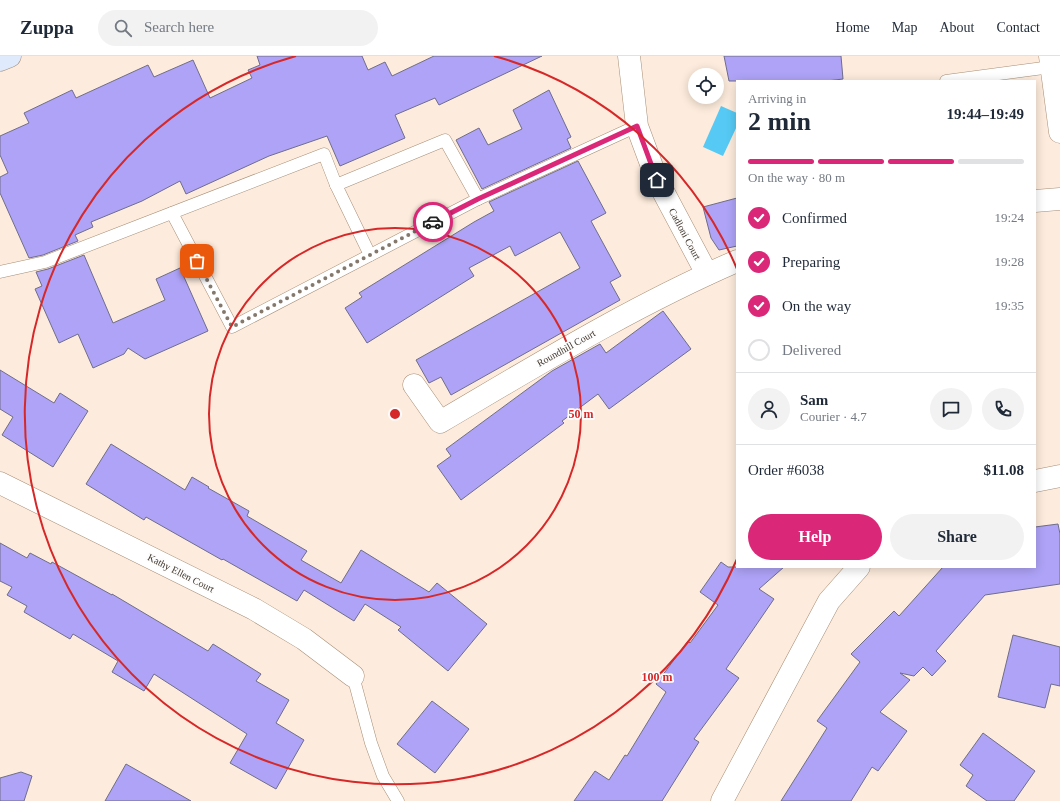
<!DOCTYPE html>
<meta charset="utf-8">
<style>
body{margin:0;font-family:"Times New Roman",serif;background:#f2f2f3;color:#1f2937;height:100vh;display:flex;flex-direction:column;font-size:15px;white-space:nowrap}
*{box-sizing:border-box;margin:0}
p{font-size:13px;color:#747a83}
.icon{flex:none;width:22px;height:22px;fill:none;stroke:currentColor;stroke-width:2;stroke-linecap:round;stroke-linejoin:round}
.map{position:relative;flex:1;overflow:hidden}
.sheet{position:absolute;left:736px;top:24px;width:300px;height:488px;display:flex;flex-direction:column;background:#fff;border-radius:0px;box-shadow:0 2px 10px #0003}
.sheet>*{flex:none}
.controls{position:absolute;left:688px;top:12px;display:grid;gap:8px}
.controls a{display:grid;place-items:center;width:36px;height:36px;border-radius:50%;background:#fff;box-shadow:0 2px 10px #0003;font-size:20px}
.pin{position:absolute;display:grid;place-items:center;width:34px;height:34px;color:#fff;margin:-17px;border-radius:8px;box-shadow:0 2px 6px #0006}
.courier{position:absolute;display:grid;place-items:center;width:40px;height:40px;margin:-20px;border:3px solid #db2777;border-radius:50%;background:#fff;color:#222;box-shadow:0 1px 5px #0007}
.headline em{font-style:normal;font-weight:800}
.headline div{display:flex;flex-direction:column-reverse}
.headline{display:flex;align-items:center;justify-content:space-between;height:68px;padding:0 12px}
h1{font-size:26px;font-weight:800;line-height:30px}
.bar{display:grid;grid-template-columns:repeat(4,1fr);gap:6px 4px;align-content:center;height:48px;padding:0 12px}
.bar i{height:5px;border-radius:3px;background:#e0e1e3}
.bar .selected{background:#db2777}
.bar p{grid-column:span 4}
.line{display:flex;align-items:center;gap:10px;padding:0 12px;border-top:1px solid #e0e1e3}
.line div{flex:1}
.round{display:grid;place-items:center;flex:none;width:42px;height:42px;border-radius:21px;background:#f2f2f3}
ol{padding:0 12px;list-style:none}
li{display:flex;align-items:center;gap:12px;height:44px}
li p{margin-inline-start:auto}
li .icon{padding:4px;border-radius:50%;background:#db2777;color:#fff;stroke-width:4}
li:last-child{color:#747a83}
li i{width:22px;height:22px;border:2px solid #e0e1e3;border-radius:50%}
.cta{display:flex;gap:8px;margin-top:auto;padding:8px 12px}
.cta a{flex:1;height:46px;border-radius:24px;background:#db2777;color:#fff;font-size:16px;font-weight:800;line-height:46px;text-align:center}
.cta a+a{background:#f2f2f3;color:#1f2937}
header{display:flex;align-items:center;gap:24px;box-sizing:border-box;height:56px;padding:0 20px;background:#fff;border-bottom:1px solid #e0e1e3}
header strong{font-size:19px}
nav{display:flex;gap:22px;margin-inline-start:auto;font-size:14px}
.search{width:280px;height:36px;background:#f2f2f3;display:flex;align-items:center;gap:10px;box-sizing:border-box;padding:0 14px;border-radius:22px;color:#747a83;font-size:15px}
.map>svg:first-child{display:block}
.water{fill:#56caf4}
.building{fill:#aea3f7;stroke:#6f6d8a}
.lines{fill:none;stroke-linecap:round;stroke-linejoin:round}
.service-casing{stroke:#a78e76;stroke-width:13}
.minor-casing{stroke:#a78e76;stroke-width:23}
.tertiary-casing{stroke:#a78e76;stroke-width:23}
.secondary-casing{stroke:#a78e76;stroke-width:23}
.service{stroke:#fff;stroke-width:12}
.minor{stroke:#fff;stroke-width:22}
.tertiary{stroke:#fff;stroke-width:22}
.secondary{stroke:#e0eafd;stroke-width:22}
.done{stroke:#85786c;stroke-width:4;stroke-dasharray:0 7.2}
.route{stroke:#db2777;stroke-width:5}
.ring{fill:none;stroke:#d62828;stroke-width:2}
.labels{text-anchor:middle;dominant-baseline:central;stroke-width:3.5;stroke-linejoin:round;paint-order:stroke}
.street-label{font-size:10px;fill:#44392f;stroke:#fdfdfd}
.centre{fill:#d62828;stroke:#fdfdfd;stroke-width:2}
.ring-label{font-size:12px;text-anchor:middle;font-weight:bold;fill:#d62828;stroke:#fdfdfd;stroke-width:3.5;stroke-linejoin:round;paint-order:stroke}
</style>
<header>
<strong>Zuppa</strong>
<div class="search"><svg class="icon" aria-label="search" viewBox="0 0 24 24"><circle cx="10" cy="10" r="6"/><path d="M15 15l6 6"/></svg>Search here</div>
<nav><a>Home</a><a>Map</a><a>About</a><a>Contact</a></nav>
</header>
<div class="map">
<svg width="1060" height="745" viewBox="0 0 1060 745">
<rect width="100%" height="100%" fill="#fdecdd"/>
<path class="water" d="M721,50L737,57V70L723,100L703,91Z"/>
<g class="building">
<path d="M257,0H362L368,14L385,6L392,20L434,0H542L439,49L435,42L395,59L405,82L340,110L327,80L269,100L186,138L180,125L142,145L91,166L93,171L75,179L78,185L43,199L29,202L0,137V121L8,117L0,99V80L29,67L24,57L72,34L76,42L148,9L154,21L193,4L210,42L252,22L248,14L260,9Z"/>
<path d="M724,0H841L843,23L827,25H729Z"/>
<path d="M549,34L571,81L567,83L571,92L482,133L456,84L479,72L488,89L522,73L513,54Z"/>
<path d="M578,105L606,157L591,165L621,220L610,226L620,244L451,339L441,321L429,327L416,304L580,212L560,176L515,200L510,190L469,212L474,220L367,287L345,252L362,241L359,237L474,166L494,155L489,146Z"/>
<path d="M737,142V190L719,194L711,182L703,151Z"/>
<path d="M84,199L113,267L165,244L156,223L180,212L208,275L145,303L128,292L124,298L93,312L78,278L59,287L35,233L42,230L36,216L48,213Z"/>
<path d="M663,255L691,293L609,353L598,338L562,365L564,367L461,444L437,410L451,400L446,393L552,315L600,288L606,297Z"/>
<path d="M0,314L54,347L60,337L88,355L53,411L2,379L13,361L0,353Z"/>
<path d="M111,388L185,434L192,421L209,431L208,432L249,455L247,460L307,495L301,504L341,527L361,494L429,536L437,527L487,568L448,615L398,574L401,571L365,548L354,565L304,534L297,545L223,503L222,504L146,461L144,464L86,428Z"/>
<path d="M1058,468L1060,478V528L985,539L936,595L946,605L932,620L923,611L914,620L900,617L910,624L880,656L907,675L878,715L872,711L851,745H781L827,672L817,665L860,606L851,598L894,555L899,560L943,511H1035V471Z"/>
<path d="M0,487L27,502L30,497L51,508L52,506L112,539V538L208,595L213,588L261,618L256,625L289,644L276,667L304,684L276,733L230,707L247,678L154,618L144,635L112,616L118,605L73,578L70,583L24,556L27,550L7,539L12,531L0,525Z"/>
<path d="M721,506L728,511H784L759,533L774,543L726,613L739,622L694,683L699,686L662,745H574L595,715L609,724L625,699L627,700L666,636L656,628L688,585L690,587L718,549L700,536Z"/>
<path d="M1013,579L1060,591V630L1051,628L1045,652L998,641Z"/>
<path d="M432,645L469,673L435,717L397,688Z"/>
<path d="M983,677L1035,715L1014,745H987L966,730L973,719L960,709Z"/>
<path d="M126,708L191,745H105Z"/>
<path d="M21,716L32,720L24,745H0V722Z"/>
</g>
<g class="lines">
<defs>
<g id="service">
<path d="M946,25L1051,11"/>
<path d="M336,129L370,199"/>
<path d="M172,157L232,271L478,143"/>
<path d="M0,216L45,206L324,98L336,129L445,84L478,143L637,70"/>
<path d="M353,620L371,687L383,720L398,745"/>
</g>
<g id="minor">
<path d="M629,0L637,70L657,124L707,218"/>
<path d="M1035,145L1060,143"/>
<path d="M414,329L440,366C537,309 633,250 737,205"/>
<path d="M1035,425L1060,420"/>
<path d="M0,427L254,553L304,583L353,620"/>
<path d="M722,745L829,545L859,511"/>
</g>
<path id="tertiary" d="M1050,0L1060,76"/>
<path id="secondary" d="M0,4L10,0"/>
</defs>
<use href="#service" class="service-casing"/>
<use href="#minor" class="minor-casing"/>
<use href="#tertiary" class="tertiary-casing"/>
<use href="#secondary" class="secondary-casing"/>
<use href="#service" class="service"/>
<use href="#minor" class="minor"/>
<use href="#tertiary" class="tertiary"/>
<use href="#secondary" class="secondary"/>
</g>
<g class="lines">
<path class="done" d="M197,205L232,271L433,166"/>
<path class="route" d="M433,166L478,143L637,70L657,124"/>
</g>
<g class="ring">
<circle cx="395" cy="358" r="186"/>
<path d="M737 503A371 371 0 1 1 296 0M494 0A371 371 0 0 1 737 213"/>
</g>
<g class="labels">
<g class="street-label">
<text transform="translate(685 178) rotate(62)">Cadloni Court</text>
<text transform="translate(566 292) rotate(-29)">Roundhill Court</text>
<text transform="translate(181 517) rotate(27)">Kathy Ellen Court</text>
</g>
</g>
<circle cx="395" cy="358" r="6" class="centre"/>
<g class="ring-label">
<text x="581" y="362">50 m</text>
<text x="657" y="625">100 m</text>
</g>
</svg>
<div class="controls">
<a><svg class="icon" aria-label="locate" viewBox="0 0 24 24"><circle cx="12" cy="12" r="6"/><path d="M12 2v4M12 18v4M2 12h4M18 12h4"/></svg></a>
</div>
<div class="pin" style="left:197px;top:205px;background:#ea580c"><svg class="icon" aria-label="bag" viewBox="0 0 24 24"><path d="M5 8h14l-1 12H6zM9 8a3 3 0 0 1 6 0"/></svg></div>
<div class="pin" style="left:657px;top:124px;background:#1f2937"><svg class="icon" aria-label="home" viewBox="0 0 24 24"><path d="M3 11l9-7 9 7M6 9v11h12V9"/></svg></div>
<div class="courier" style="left:433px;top:166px"><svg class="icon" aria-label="car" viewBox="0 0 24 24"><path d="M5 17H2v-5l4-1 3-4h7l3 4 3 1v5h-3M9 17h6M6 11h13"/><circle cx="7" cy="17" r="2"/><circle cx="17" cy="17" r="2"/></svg></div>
<section class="sheet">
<div class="headline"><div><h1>2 min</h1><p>Arriving in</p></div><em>19:44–19:49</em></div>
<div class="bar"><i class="selected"></i><i class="selected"></i><i class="selected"></i><i></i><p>On the way · 80 m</p></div>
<ol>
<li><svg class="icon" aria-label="check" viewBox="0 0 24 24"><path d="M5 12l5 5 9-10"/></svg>Confirmed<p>19:24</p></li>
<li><svg class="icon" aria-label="check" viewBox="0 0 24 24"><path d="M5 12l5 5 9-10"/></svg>Preparing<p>19:28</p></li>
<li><svg class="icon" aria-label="check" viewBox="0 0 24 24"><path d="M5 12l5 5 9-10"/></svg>On the way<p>19:35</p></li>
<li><i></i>Delivered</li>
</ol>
<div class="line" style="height:72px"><a class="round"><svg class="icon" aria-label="person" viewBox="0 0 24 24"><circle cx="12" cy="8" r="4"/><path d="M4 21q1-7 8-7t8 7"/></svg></a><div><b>Sam</b><p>Courier · 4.7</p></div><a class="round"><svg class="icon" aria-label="chat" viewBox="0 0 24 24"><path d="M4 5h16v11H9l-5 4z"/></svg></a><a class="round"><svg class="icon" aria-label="phone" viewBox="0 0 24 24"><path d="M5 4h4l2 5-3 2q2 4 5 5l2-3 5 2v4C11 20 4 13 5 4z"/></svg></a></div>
<div class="line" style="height:52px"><div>Order #6038</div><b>$11.08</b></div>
<div class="cta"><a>Help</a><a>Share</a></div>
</section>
</div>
